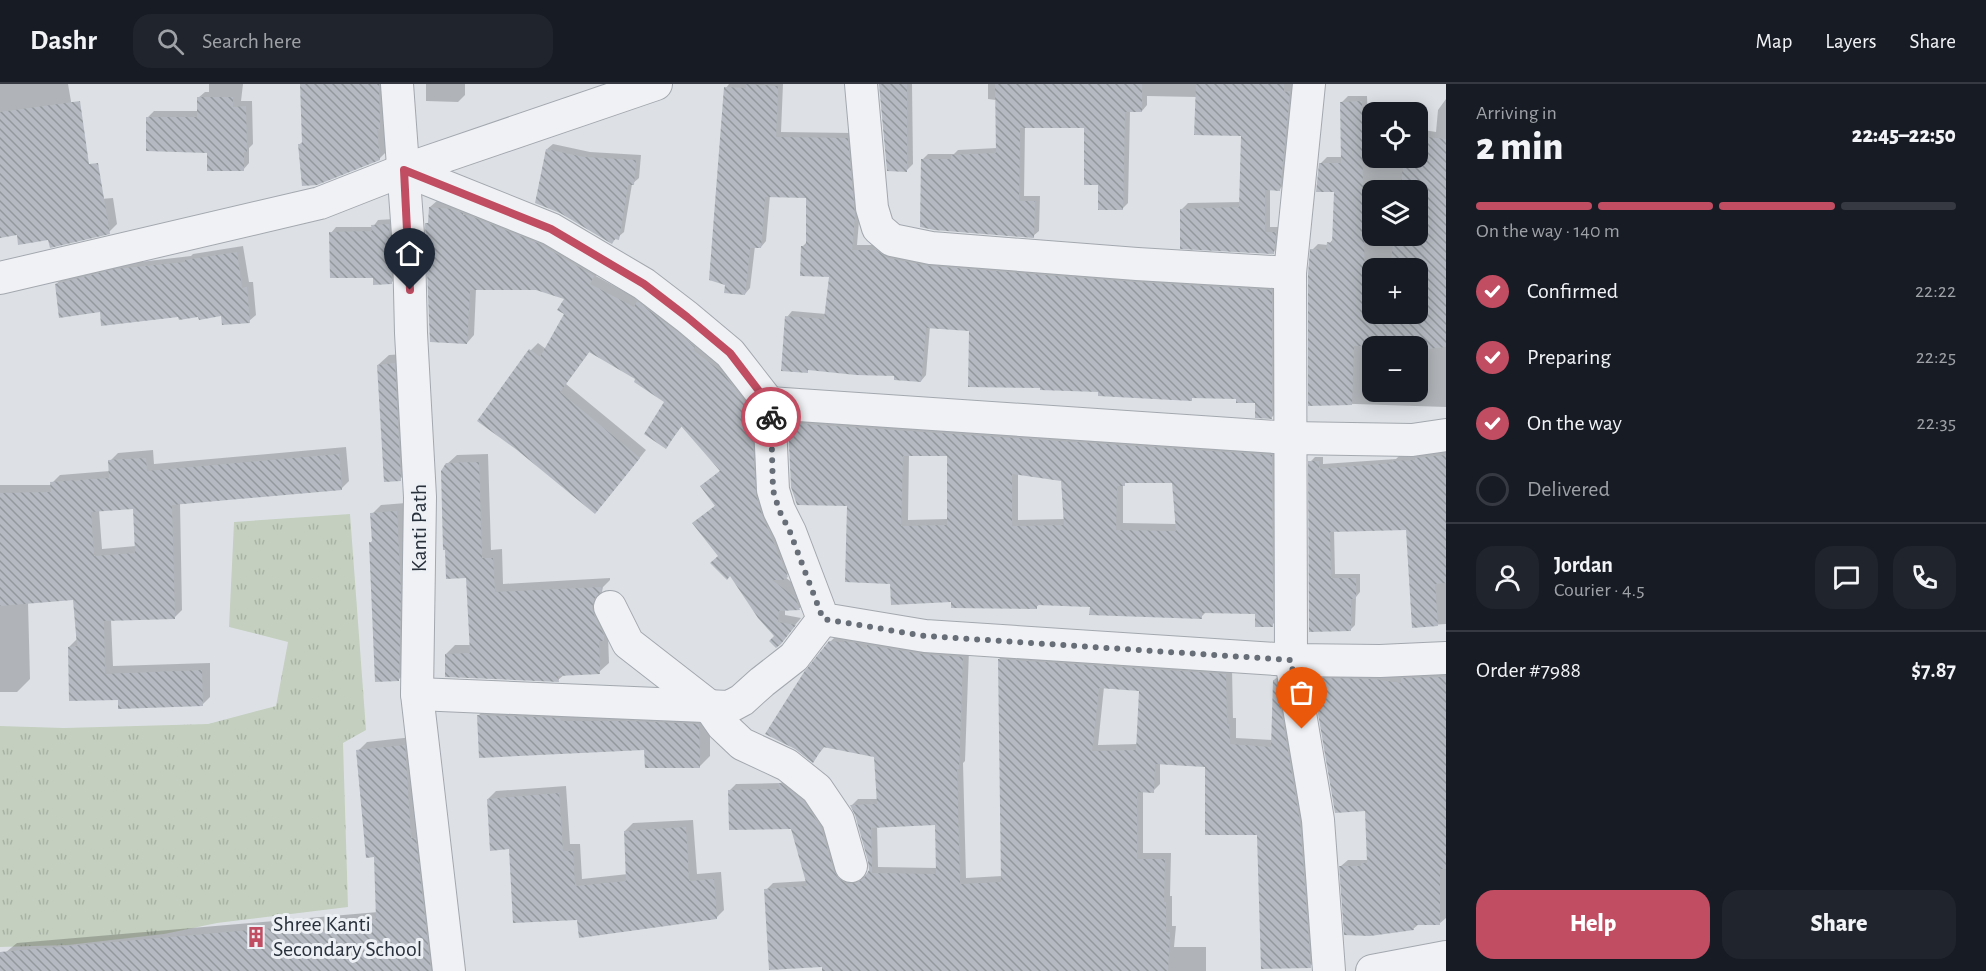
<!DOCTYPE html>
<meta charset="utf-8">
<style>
body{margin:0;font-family:"Alegreya Sans",sans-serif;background:#20242c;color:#f1f3f6;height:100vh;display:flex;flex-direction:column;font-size:22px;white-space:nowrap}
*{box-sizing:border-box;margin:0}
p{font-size:20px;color:#9ea1a6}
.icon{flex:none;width:33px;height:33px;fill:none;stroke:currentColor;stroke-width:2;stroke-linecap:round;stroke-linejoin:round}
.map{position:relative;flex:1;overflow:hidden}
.details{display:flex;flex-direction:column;background:#171b24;width:540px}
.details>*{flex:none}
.buttons{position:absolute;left:1362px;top:18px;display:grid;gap:12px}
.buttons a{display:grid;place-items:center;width:66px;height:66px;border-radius:12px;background:#171b24;box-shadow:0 3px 15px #0003;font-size:30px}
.pin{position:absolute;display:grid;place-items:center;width:51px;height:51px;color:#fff;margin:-62px -26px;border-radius:50% 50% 50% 0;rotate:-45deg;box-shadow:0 0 6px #0007}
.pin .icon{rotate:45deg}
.courier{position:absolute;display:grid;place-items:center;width:60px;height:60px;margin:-30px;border:4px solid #c04d62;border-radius:50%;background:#fff;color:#222;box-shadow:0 2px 8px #0007}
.headline em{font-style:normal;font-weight:800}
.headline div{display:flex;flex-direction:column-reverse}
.headline{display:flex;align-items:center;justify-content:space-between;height:102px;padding:0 30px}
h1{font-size:39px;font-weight:800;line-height:45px}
.bar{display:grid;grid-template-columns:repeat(4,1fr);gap:9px 6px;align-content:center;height:72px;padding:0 30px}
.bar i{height:8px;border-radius:4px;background:#363941}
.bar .current{background:#c04d62}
.bar p{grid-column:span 4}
.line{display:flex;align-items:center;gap:15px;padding:0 30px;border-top:2px solid #363941}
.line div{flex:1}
.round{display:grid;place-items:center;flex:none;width:63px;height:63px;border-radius:18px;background:#20242c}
ol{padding:0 30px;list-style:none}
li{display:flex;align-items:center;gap:18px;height:66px}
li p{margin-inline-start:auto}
li .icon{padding:6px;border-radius:50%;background:#c04d62;color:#fff;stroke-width:4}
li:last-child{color:#9ea1a6}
li i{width:33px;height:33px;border:3px solid #363941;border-radius:50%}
.button{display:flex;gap:12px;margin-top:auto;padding:12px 30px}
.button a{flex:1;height:69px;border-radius:18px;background:#c04d62;color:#fff;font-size:24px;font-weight:800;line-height:69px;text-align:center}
.button a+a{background:#20242c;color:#f1f3f6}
header{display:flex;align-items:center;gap:36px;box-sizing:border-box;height:84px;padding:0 30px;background:#171b24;border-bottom:2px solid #363941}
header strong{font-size:28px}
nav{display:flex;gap:33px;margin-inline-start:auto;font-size:21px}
.search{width:420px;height:54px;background:#20242c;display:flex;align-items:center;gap:15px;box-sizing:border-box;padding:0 21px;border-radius:18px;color:#9ea1a6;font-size:22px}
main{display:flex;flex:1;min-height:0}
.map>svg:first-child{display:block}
.park{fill:url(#park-tufts)}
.shadow{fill:#0003;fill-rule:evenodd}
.building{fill:url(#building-back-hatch);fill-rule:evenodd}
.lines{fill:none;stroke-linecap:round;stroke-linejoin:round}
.street-casing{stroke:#a3a8af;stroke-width:34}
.street{stroke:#f0f1f4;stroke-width:32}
.done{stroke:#676e77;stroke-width:6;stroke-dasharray:0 10.8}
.route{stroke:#c04d62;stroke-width:8}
.labels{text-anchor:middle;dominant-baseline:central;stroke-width:6;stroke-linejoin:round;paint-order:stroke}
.street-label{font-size:22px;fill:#28303b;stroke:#edf0f4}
.poi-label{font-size:22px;fill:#28303b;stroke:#edf0f4;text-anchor:start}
</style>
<header>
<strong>Dashr</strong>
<div class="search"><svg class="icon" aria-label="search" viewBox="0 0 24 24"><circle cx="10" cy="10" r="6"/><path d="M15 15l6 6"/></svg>Search here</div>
<nav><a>Map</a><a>Layers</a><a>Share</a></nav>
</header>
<main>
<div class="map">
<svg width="1446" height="887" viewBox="0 0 1446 887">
<defs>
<pattern id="park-tufts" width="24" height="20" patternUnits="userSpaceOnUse" patternTransform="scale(1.5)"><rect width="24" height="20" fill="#c4cfbf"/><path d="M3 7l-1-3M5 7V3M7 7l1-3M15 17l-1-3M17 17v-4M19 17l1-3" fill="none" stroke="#a8b2a5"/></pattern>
<pattern id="building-back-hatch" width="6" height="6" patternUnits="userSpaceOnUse" patternTransform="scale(1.5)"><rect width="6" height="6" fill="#b5bac2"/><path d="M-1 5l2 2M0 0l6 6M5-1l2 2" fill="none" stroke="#93989f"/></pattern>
</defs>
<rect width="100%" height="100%" fill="#dde1e6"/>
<path class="park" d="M350,430L366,646L343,659L348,823L217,839L164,850L68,861L0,863V642L64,644L208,640L276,622L288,558L229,543L234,438Z"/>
<g class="shadow">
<path d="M0,0H68L88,116L113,114L117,140L109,148L18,149L0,143Z"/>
<path d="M209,0H243L241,17H252L253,60L249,64V79L243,86L148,33L154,27H198V14L205,8H209Z"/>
<path d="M301,0H387L388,66L379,75L299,61L304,56Z"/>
<path d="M426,0H465V11L458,18L426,17Z"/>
<path d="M729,0H783L781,48L853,49L860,125L857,161H882L1277,201V328L1272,333L1257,317L1238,313L1194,312L1191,315L1100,306L971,246L930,242L926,291L921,297L896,290L810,284L807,287L787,233L792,227L826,230L830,192L802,163L808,157V113L770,111L766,157L761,163L755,162L750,204L745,210L726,4Z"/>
<path d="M879,0H912L913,80L907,86Z"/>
<path d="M988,0H1295L1285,99L1280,105H1270V143H1281L1279,163L1273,168L1182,125L1188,119L1241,118L1243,51L1197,13L1147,12V21L1142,27H1130L1128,119L1123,124L1100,99L1086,43H1025L1024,112H1040L1039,147L1033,152L923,75L928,70H954L958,66L997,64L996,16L988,15Z"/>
<path d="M1348,12H1367L1368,39H1372V74H1418V45L1436,48L1438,26L1446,15V323L1325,319L1312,166L1318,160L1328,161L1334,154L1336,107L1321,79L1327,73H1343L1342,18ZM1372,106H1418V152H1372ZM1372,184H1418V230H1372ZM1372,262H1418V308H1372Z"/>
<path d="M553,60L590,68L641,71L639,94L632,100L624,148L612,158L547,65Z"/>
<path d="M438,116L459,118L600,184L596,192L683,240L758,318L794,484L785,493L802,506L807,517L800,524L785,525V531L801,534L780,559L720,472L694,439L716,421L702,402L721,386L682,342L666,363L667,317L637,295L590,267L566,300L646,366L602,421L479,337L531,266L538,259L546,265L566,230V214L536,205H476L474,251L467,259L427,140L429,137L430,123Z"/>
<path d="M394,135L397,193L391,199L374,193L331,149L336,143H373L378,136Z"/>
<path d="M243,162L249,198H253L256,231L249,237L223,230L180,231L102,226L56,200L63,194L123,180L191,172L193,170Z"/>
<path d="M404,270L411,385L400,395L378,281L389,271Z"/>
<path d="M796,333L1279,365V534L1272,541L1256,529L1206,528L1201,533L1091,522L1040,520L1036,523L952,517L892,498L848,420L789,340ZM909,370H948V435L908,436ZM1018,389L1063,396L1065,435L1018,436ZM1126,398H1173L1177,440L1123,439V401Z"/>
<path d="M346,363L349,397L341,405L180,419L182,526L174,534L111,536L113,582L210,579V613L202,621L119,614L69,563L77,555L74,515L28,518L30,595L17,608H0V401H52V399L60,391L110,387V377L118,369L153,366L154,380ZM135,423L136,462L102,465L99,426Z"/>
<path d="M1446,365V540L1413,542L1408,444L1334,446L1335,490H1360V508L1356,513L1355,541L1350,546L1310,547V378L1315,373H1323V380L1396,375L1399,372H1419L1422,369Z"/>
<path d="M488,370L491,466L502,465L503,500L610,494V496L603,503L601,512L608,551L609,579L599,588L565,590L558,596L446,570L455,561H471L468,492L447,380L457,371Z"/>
<path d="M406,419L408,586L399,595L371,458L374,455L372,430L381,421Z"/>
<path d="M837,551L969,566L965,677L963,679L966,794L1002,792L999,575L1006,569L1232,584L1233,634H1236V654L1273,656L1274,596L1281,590L1306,731L1317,876L1310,882L1259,750L1207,682L1160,679V700L1153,707H1143V769H1171L1170,812H1172V842H1176L1174,863H1206V887H824V881L766,806L773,799L807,797L792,743L729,707L736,700L781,699L787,693L810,711L854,794L867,791L870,786V777L857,731L852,721L858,715H878L876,671L825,662L813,677L830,558ZM1104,603L1141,606L1138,660L1098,661ZM936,739L937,784L878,783L877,742Z"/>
<path d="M1446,587V834L1439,840H1419L1413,845L1341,782L1348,776H1368L1367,725L1314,595L1321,588L1382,589L1405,592L1409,588Z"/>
<path d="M489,621L710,631V672L699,683L646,665L479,631Z"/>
<path d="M413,653L439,887H0V873L17,859L378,828L376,771L358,667L367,658Z"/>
<path d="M566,702L570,760H580L582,795L628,790L625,747L633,739L693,736L697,790L721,788L724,826L716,834H578L511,764L488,715L496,707Z"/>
</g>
<g class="building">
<path d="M300,0H379L380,45H377L380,76L317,101L302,102L298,60H302Z"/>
<path d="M746,0L778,2L776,53L848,54L855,131L852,166H876L888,174L930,182L1136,198L1272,206V335L1255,334V319H1236V315L1192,314V317L1098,312V308L1040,306V304L968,303L969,247L926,244L921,298L894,296V292L856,291L808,286V289L781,287L785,232L824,235L829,193L800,192L801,162H806V114L765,113L761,164H750L745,211L724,209L725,201L709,196L724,3L746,4Z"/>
<path d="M879,0H907V88L887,87Z"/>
<path d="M995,0H1142V28H1125L1123,126H1098V101H1084V44H1020L1019,117H1035L1034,154L934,146L920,143L921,75H951V71L996,69Z"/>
<path d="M1196,0H1284V8L1290,7L1280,107L1265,106V148H1276L1274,170L1180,165V125L1239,123L1241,52L1194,51Z"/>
<path d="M197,13H233V23L246,22L247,68H244V87H207V69L146,67V33H197Z"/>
<path d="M80,17L89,80L98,79L110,150L50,164L48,156L18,161L17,151L0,154V28Z"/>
<path d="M1362,17L1363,108L1362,145H1364L1365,215L1372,216V230H1418V184H1390L1394,152H1418V101L1401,99L1404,74H1418V52L1446,55V263L1418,266V262H1354L1352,321L1308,322V190L1310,165L1326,166L1327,158L1332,159L1334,108H1316L1319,79H1341L1340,18Z"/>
<path d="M546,65L584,73L636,76L634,101H628L619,156L615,155L612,160L560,129L535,119Z"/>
<path d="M429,123L452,125L463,129V131H468L540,160L594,192L590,200L634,223L637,217L676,247L695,263L693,266L722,288L751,326L756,411L762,431L788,493L783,496H772L795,513L800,526L779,527L778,538L796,541L781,560L776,564L769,557L774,552L758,534L730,492L727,496L710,479L718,472L692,439L715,422L700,402L720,387L681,342L666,365L644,350L664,318L634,298L635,295L589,268L560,308L640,374L595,430L517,366L477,337L529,265L540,273L564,230L557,226L564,215L536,206H470L467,260L430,258L425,139H428Z"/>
<path d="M389,140L392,200L373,201V194H330L329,148L372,147L371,141Z"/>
<path d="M237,168L242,204L247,203L250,239L222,241L221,232L199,236L198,233L179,236L178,233L101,242L100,228L59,234L55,200L115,185L185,178V176Z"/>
<path d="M395,279L401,397L384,398L377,281Z"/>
<path d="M788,339L1272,371L1273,543H1255V530L1202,529V535L1089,531L1090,523L1037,521V525L951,524V518L891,521L890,500L845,498L847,422L797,421L791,403ZM903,372H947V441L901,442ZM1012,390L1061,397L1064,441L1012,442ZM1125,399H1172L1176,447L1116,446L1117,402H1125Z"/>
<path d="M339,370L342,406L172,421L175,535L104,537L105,590L202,586L203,622L118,625V616L69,617L68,563L77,562L73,516L0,522V409L51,408L50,398L109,394L108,376L146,374L147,387ZM133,425L135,469L94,472L91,428Z"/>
<path d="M1446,371V499L1435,500L1438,542L1412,544L1406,446L1330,448L1331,494H1356V515H1351V547L1309,548L1308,377H1319V385L1393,379L1392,377L1415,376V374Z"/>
<path d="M479,378L482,474H493L495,508L601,503L602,507L595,514L592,523L594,531L604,551V557H599L600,590L558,592L559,598L445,593V570L470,569L466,494L446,495L445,466H443L441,387L446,379Z"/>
<path d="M397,427L401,508L399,597L375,598L369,458H372L370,429Z"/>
<path d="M829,557L841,558L844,560V557L857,559L866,565L867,561L922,570L963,573L959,685H957L960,800L1001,798L998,575L1226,590L1227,640H1229L1230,660L1271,663L1273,596H1276L1300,738L1311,884L1261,885L1257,751H1205V683L1155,680L1154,709L1137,708V775H1165L1164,818H1166V848H1170L1168,887H822V883L769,886L764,805L807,802L791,745L729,746L728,706L780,705L778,699H780L804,717L821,744L834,787L838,794L847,800L856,799L864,794L869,786L868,777L855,731L850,721L877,720L874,673L823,663L813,679L795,665L765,650L804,588ZM1099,604L1139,607L1136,666L1092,667ZM935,741L936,790L872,789L871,744Z"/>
<path d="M1446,593V785H1440V841H1413L1414,846L1370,852L1344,851L1339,782H1361V779H1367L1365,727L1335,729L1312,594L1374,595L1401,599V594Z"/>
<path d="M477,631L560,634L561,637H630L699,640L700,684H645L644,666L479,674Z"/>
<path d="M405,661L411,754H416L431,887H0V868L376,835L374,773L366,774L356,666Z"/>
<path d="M559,709L563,767H573L575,802L626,797L624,747L686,743L689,797L714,795L717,835L579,854L577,836L513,839L509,765L490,767L487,715Z"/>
</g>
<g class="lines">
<defs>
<g id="street">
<path d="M397,0L409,164L411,249L420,413L417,610L449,887"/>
<path d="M861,0L872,124L878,144L892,156L931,164L1137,180L1290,189"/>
<path d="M1309,0L1290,189L1291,576L1318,736L1329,887"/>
<path d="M404,86L551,145L644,200L687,233L730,269L769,319L773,406L779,426L790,448L823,535L925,552L1291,576L1380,577L1446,574"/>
<path d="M0,194L320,119L404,86L656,0"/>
<path d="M769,319L1290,354L1412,356L1446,351"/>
<path d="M610,523L628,559L709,622L723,642L742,660L787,681L817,705L838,736L851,782"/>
<path d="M417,610L729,623L742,616L762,598L794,573L823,535"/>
<path d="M1372,887L1446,873"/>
</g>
</defs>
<use href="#street" class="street-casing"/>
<use href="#street" class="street"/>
</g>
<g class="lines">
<path class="done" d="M771,333L773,406L779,426L790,448L823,535L925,552L1291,576L1302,645"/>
<path class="route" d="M410,206L404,86L551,145L644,200L687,233L730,269L769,320L771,333"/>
</g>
<defs>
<symbol id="building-bare" viewBox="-9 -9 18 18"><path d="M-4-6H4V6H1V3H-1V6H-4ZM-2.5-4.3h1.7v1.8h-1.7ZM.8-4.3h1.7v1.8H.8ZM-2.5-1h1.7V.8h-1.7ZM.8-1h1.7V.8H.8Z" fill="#c04d62" stroke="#edf0f4" stroke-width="2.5" paint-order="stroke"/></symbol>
</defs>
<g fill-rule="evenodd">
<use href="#building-bare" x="241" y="838" width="30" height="30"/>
</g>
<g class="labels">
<g class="street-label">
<text transform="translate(419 444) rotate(-90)">Kanti Path</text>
</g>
<g class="poi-label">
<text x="273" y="840">Shree Kanti<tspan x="273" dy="25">Secondary School</tspan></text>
</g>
</g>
</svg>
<div class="buttons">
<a><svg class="icon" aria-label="locate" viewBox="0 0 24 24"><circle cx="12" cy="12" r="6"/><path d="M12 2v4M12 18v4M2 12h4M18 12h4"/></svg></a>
<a><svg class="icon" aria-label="layers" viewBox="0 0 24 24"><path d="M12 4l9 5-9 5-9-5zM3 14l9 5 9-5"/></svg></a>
<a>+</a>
<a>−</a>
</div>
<div class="pin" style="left:1302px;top:645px;background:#ea580c"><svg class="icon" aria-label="bag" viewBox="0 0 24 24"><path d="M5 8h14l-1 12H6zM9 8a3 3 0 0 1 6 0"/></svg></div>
<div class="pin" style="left:410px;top:206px;background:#1f2937"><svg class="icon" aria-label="home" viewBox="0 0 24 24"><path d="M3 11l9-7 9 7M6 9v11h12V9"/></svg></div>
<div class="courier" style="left:771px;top:333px"><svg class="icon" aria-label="bike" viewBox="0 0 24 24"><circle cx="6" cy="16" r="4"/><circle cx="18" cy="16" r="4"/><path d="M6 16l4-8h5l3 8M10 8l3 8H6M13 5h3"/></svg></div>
</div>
<section class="details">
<div class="headline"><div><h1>2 min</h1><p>Arriving in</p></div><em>22:45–22:50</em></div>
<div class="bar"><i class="current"></i><i class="current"></i><i class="current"></i><i></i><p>On the way · 140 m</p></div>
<ol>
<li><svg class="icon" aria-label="check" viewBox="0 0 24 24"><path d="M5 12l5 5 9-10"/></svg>Confirmed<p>22:22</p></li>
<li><svg class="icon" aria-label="check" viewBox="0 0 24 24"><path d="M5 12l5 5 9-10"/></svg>Preparing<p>22:25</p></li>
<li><svg class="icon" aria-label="check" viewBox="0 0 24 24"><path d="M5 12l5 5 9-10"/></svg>On the way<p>22:35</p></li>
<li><i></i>Delivered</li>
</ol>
<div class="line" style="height:108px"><a class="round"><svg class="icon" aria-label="person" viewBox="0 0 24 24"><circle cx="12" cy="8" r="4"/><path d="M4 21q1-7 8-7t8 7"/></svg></a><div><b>Jordan</b><p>Courier · 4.5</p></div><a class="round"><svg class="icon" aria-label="chat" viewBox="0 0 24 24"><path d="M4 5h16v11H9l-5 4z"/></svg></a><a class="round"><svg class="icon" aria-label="phone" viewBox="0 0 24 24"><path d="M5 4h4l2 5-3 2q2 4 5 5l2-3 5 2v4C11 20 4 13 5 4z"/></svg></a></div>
<div class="line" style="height:78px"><div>Order #7988</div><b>$7.87</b></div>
<div class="button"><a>Help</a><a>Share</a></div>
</section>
</main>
